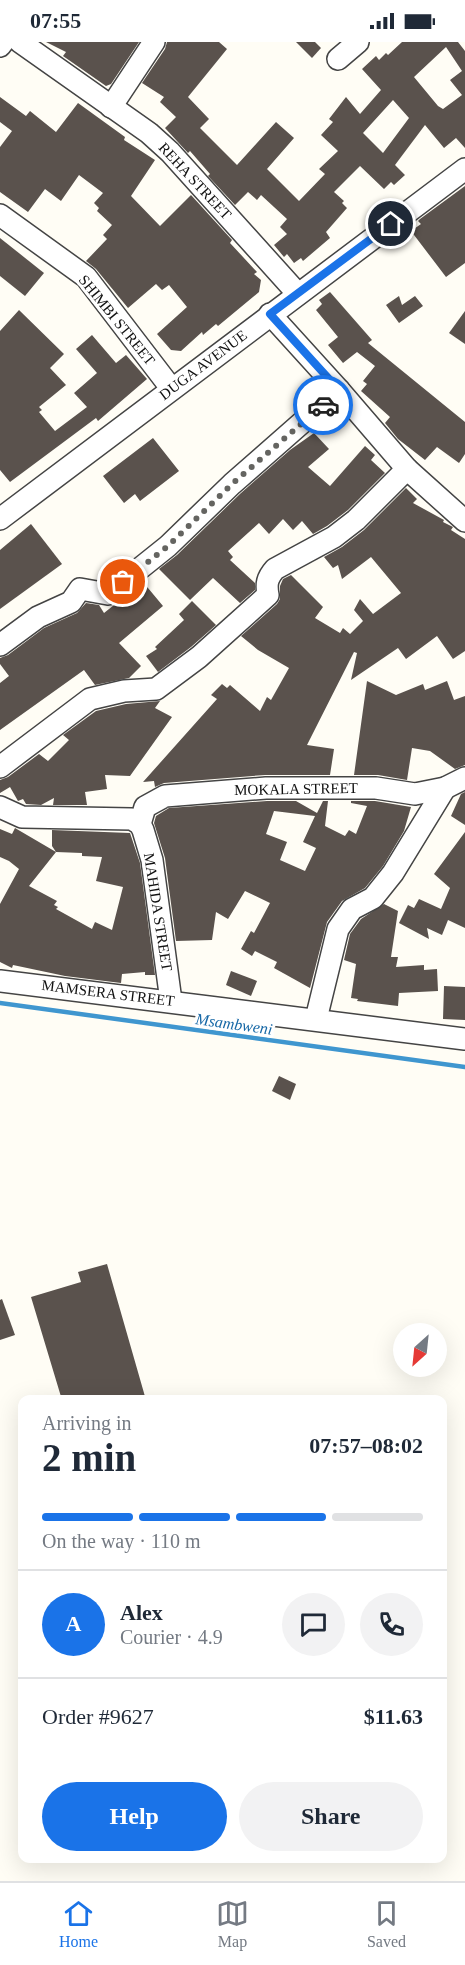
<!DOCTYPE html>
<meta charset="utf-8">
<style>
body{margin:0;font-family:"Times New Roman",serif;background:#f2f2f3;color:#1f2937;height:100vh;display:flex;flex-direction:column;font-size:22px;white-space:nowrap}
*{box-sizing:border-box;margin:0}
p{font-size:20px;color:#747a83}
.icon{flex:none;width:33px;height:33px;fill:none;stroke:currentColor;stroke-width:2;stroke-linecap:round;stroke-linejoin:round}
.map{position:relative;flex:1;overflow:hidden}
.details{position:absolute;left:18px;top:1353px;width:429px;height:468px;display:flex;flex-direction:column;background:#fff;border-radius:12px;box-shadow:0 6px 24px #0002}
.details>*{flex:none}
.needle{width:39px;rotate:207deg}
.controls{position:absolute;left:393px;top:1281px;display:grid;gap:12px}
.controls a{display:grid;place-items:center;width:54px;height:54px;border-radius:50%;background:#fff;box-shadow:0 6px 24px #0002;font-size:30px}
.pin{position:absolute;display:grid;place-items:center;width:51px;height:51px;color:#fff;margin:-26px;border:3px solid #fff;border-radius:50%;box-shadow:0 2px 6px #0007}
.courier{position:absolute;display:grid;place-items:center;width:60px;height:60px;margin:-30px;border:4px solid #1a73e8;border-radius:50%;background:#fff;color:#222;box-shadow:0 2px 8px #0007}
.head em{font-style:normal;font-weight:700}
.head div{display:flex;flex-direction:column-reverse}
.head{display:flex;align-items:center;justify-content:space-between;height:102px;padding:0 24px}
h1{font-size:39px;font-weight:700;line-height:45px}
.bar{display:grid;grid-template-columns:repeat(4,1fr);gap:9px 6px;align-content:center;height:72px;padding:0 24px}
.bar i{height:8px;border-radius:4px;background:#e0e1e3}
.bar .selected{background:#1a73e8}
.bar p{grid-column:span 4}
.line{display:flex;align-items:center;gap:15px;padding:0 24px;border-top:2px solid #e0e1e3}
.line div{flex:1}
.round{display:grid;place-items:center;flex:none;width:63px;height:63px;border-radius:32px;background:#f2f2f3}
.cta{display:flex;gap:12px;margin-top:auto;padding:12px 24px}
.cta a{flex:1;height:69px;border-radius:36px;background:#1a73e8;color:#fff;font-size:24px;font-weight:700;line-height:69px;text-align:center}
.cta a+a{background:#f2f2f3;color:#1f2937}
.status{display:flex;justify-content:space-between;align-items:center;height:42px;padding:0 30px;background:#fff;direction:ltr}
.status svg{height:16px;fill:currentColor}
.tab-bar{display:flex;justify-content:space-around;align-items:center;height:84px;border-top:2px solid #e0e1e3;background:#fff;font-size:16px;color:#747a83}
.tab-bar a{display:grid;justify-items:center;gap:3px}
.tab-bar .selected{color:#1a73e8}
.map>svg:first-child{display:block}
.lines{fill:none;stroke-linecap:round;stroke-linejoin:round}
.stream{stroke:#3f96cf;stroke-width:4.5}
.building{fill:#5a524d;fill-rule:evenodd}
.minor-casing{stroke:#444;stroke-width:24}
.minor{stroke:#fff;stroke-width:21}
.done{stroke:#646461;stroke-width:6;stroke-dasharray:0 10.8}
.route{stroke:#1a73e8;stroke-width:8}
.labels{text-anchor:middle;dominant-baseline:central;stroke-width:6;stroke-linejoin:round;paint-order:stroke}
.street-label{font-size:15px;fill:#111;stroke:#fff}
.water-label{font-size:16px;font-style:italic;fill:#1768a6;stroke:#fff}
</style>
<div class="status"><b>07:55</b><svg viewBox="0 0 49 12"><path d="M0 12V9h3v3zM5 12V6h3v6zM10 12V3h3v9zM15 12V0h3v12zM26 1h20v11H26zM47 4h2v5h-2z"/></svg></div>
<div class="map">
<svg width="465" height="1839" viewBox="0 0 465 1839">
<rect width="100%" height="100%" fill="#fffdf5"/>
<g class="lines">
<path class="stream" d="M0,961L465,1025"/>
</g>
<g class="building">
<path d="M46,0H139L111,42L106,44L63,14L66,10Z"/>
<path d="M167,0H219L227,7L188,55L209,77L200,86L237,123L276,80L294,96L267,127L299,159L325,132L319,127L338,109L321,93L333,80L329,77L346,55L360,72L381,48L362,27L376,14L379,18L386,11L388,13L402,0H458L465,9V106L456,96L444,106L425,83L395,123L405,133L394,143L391,140L384,147L360,124L334,150L344,159L342,161L347,166L326,190L330,196L303,219L301,216L294,221L287,212L284,215L274,203L287,192L280,185L287,177L261,153L257,158L248,150L235,163L208,134L210,132L190,109L188,111L165,86L176,75L160,60L164,55L142,41L165,7ZM446,5L462,29L450,38L462,53L443,67L438,64L414,35ZM393,58L409,76L383,111L363,91Z"/>
<path d="M296,0H315L321,6L312,16Z"/>
<path d="M0,55L26,74L30,69L56,90L78,61L125,95L124,98L155,118L131,154L160,184L191,153L232,198L230,201L257,230L254,232L261,238L259,250L218,284L216,282L203,293L202,290L181,309L171,308L157,292L187,265L169,243L162,248L156,242L128,266L96,227L86,219L107,197L103,193L112,183L97,169L99,166L94,161L103,151L79,133L61,159L45,147L28,170L0,150V105L12,89L0,80Z"/>
<path d="M465,144V221L446,235L411,189L421,182L418,179L420,177Z"/>
<path d="M0,196L44,231L25,254L0,234Z"/>
<path d="M330,250L372,298L368,301L465,380V412L459,421L437,405L425,418L398,397L385,381L390,375L361,349L367,342L363,339L375,324L357,310L343,321L328,303L338,295L316,268L322,262L319,258Z"/>
<path d="M399,254L402,263L415,254L423,264L399,281L386,263Z"/>
<path d="M19,268L64,312L50,326L66,343L39,365L42,368L39,370L55,389L87,365L74,351L97,331L76,307L92,293L116,321L126,313L147,337L98,379L96,376L10,440L0,428V289Z"/>
<path d="M465,269V302L449,291Z"/>
<path d="M314,391L329,407L308,425L330,444L365,404L375,413L371,418L385,431L348,468L327,484L313,492L302,479L293,488L283,477L269,492L259,481L228,509L233,515L230,518L255,541V548L240,561L213,536L190,558L159,527L177,513L241,451L290,408Z"/>
<path d="M153,396L179,429L140,459L135,452L124,461L103,434Z"/>
<path d="M406,446L417,457L413,461L444,478L443,480L453,485L451,488L465,497V609L453,617L437,594L406,617L398,606L351,638L357,611L354,610L307,703L334,707L330,733H265L164,741L155,745L154,739L143,740L217,657L211,653L222,642L227,646L230,643L260,669L267,655L271,658L289,626L258,608L241,594L277,562L280,557V544L283,537L291,533L323,565L315,576L340,591L343,586L350,592L363,579L354,568L360,557L373,572L401,551L371,515L342,537L338,523L333,526L324,515L342,505L364,488Z"/>
<path d="M31,482L62,522L0,567V508Z"/>
<path d="M143,540L163,564L119,601L141,624L129,636L95,643L84,628L0,688V641L9,634L0,622V616L8,613L44,586L77,571L86,561L99,563L104,571Z"/>
<path d="M192,559L216,583L191,605L158,630L146,614L157,607L155,605L184,578L179,572Z"/>
<path d="M367,639L396,653L423,642L425,648L447,639L454,658L465,654V723L455,727L430,709L412,706L407,738L378,733H354Z"/>
<path d="M160,659L155,666L172,675L130,734L105,733L107,747L85,750L87,763H53L54,756L41,763L26,762L23,757L18,759L10,745L0,751V738L8,735L39,712L48,719L69,698L63,693L96,669L126,662Z"/>
<path d="M465,750V783L451,774L461,752Z"/>
<path d="M267,759H296L317,771L323,759H328L325,784L345,794L349,788L356,792L367,764L351,761V759H375L411,765L404,789L383,824L365,846L342,859L327,880L310,946L274,926L277,920L255,909L252,914L241,907L251,889L254,891L270,861L245,849L228,877L216,870L212,898L176,899L165,816L154,781L156,774L169,766ZM274,769L315,774L303,800L316,806L305,829L280,818L287,800L266,792Z"/>
<path d="M15,786L56,810L52,804V788L130,791L140,821L155,933H145V930L122,932L121,941L65,934L13,923L12,926L0,920V862L19,827L9,819L0,815V787L12,792ZM56,810L82,811V814L102,815L96,839L123,845L112,888L95,880L92,887L56,867L58,865L54,863L57,859L29,844Z"/>
<path d="M465,790V886L448,878L442,893L427,886L429,897L399,881L408,863L414,866L419,857L441,867L450,846L434,832Z"/>
<path d="M384,862L398,869L391,915H398L396,925L424,923V928L437,927L438,949L399,951L398,964L357,959L358,957L351,956L356,922L344,918L350,892L361,877Z"/>
<path d="M231,929L257,939L251,954L226,943Z"/>
<path d="M444,944L465,945V978L443,977Z"/>
<path d="M279,1034L296,1042L290,1058L272,1049Z"/>
<path d="M107,1222L146,1358H62L31,1255L81,1240L78,1230Z"/>
<path d="M2,1257L15,1293L0,1298V1258Z"/>
</g>
<g class="lines">
<defs>
<g id="minor">
<path d="M20,0L149,91L170,110L298,252"/>
<path d="M0,4L3,0"/>
<path d="M338,17L358,0"/>
<path d="M111,65L154,0"/>
<path d="M0,173L86,235L171,346"/>
<path d="M270,272L339,348L407,427L465,479"/>
<path d="M0,477L465,127"/>
<path d="M0,603L38,575L71,560L80,547L108,552L168,504L232,442L339,348"/>
<path d="M0,725L90,657L124,649L156,647L199,615L268,553C266,542 267,536 275,527L334,495L356,478L407,427"/>
<path d="M0,765L22,775L132,777L140,782L143,788L152,818L171,959"/>
<path d="M140,782L145,765L165,754L266,746H376L415,752L445,746L465,736"/>
<path d="M0,939L465,997"/>
<path d="M316,977L338,887L352,867L373,856L393,831L445,746"/>
</g>
</defs>
<use href="#minor" class="minor-casing"/>
<use href="#minor" class="minor"/>
</g>
<g class="lines">
<path class="done" d="M123,540L168,504L232,442L323,363"/>
<path class="route" d="M323,363L339,348L270,272L391,182"/>
</g>
<g class="labels">
<g class="street-label">
<text transform="translate(195 139) rotate(47)">REHA STREET</text>
<text transform="translate(117 278) rotate(51)">SHIMBI STREET</text>
<text transform="translate(203 323) rotate(-37)">DUGA AVENUE</text>
<text transform="translate(296 747) rotate(-1)">MOKALA STREET</text>
<text transform="translate(158 870) rotate(81)">MAHIDA STREET</text>
<text transform="translate(108 951) rotate(7)">MAMSERA STREET</text>
</g>
<g class="water-label">
<text transform="translate(234 982) rotate(8)">Msambweni</text>
</g>
</g>
</svg>
<div class="controls">
<a><svg class="needle" viewBox="-14 -14 28 28"><path d="M0-13l5 13h-10z" fill="#e53935"/><path d="M0 13l5-13h-10z" fill="#747a83"/></svg></a>
</div>
<div class="pin" style="left:123px;top:540px;background:#ea580c"><svg class="icon" aria-label="bag" viewBox="0 0 24 24"><path d="M5 8h14l-1 12H6zM9 8a3 3 0 0 1 6 0"/></svg></div>
<div class="pin" style="left:391px;top:182px;background:#1f2937"><svg class="icon" aria-label="home" viewBox="0 0 24 24"><path d="M3 11l9-7 9 7M6 9v11h12V9"/></svg></div>
<div class="courier" style="left:323px;top:363px"><svg class="icon" aria-label="car" viewBox="0 0 24 24"><path d="M5 17H2v-5l4-1 3-4h7l3 4 3 1v5h-3M9 17h6M6 11h13"/><circle cx="7" cy="17" r="2"/><circle cx="17" cy="17" r="2"/></svg></div>
<section class="details">
<div class="head"><div><h1>2 min</h1><p>Arriving in</p></div><em>07:57–08:02</em></div>
<div class="bar"><i class="selected"></i><i class="selected"></i><i class="selected"></i><i></i><p>On the way · 110 m</p></div>
<div class="line" style="height:108px"><b class="round" style="background:#1a73e8;color:#fff">A</b><div><b>Alex</b><p>Courier · 4.9</p></div><a class="round"><svg class="icon" aria-label="chat" viewBox="0 0 24 24"><path d="M4 5h16v11H9l-5 4z"/></svg></a><a class="round"><svg class="icon" aria-label="phone" viewBox="0 0 24 24"><path d="M5 4h4l2 5-3 2q2 4 5 5l2-3 5 2v4C11 20 4 13 5 4z"/></svg></a></div>
<div class="line" style="height:78px"><div>Order #9627</div><b>$11.63</b></div>
<div class="cta"><a>Help</a><a>Share</a></div>
</section>
</div>
<nav class="tab-bar">
<a class="selected"><svg class="icon" aria-label="home" viewBox="0 0 24 24"><path d="M3 11l9-7 9 7M6 9v11h12V9"/></svg>Home</a>
<a><svg class="icon" aria-label="map" viewBox="0 0 24 24"><path d="M3 6l6-2 6 2 6-2v14l-6 2-6-2-6 2zM9 4v14M15 6v14"/></svg>Map</a>
<a><svg class="icon" aria-label="saved" viewBox="0 0 24 24"><path d="M7 4h10v16l-5-4-5 4z"/></svg>Saved</a>
</nav>
